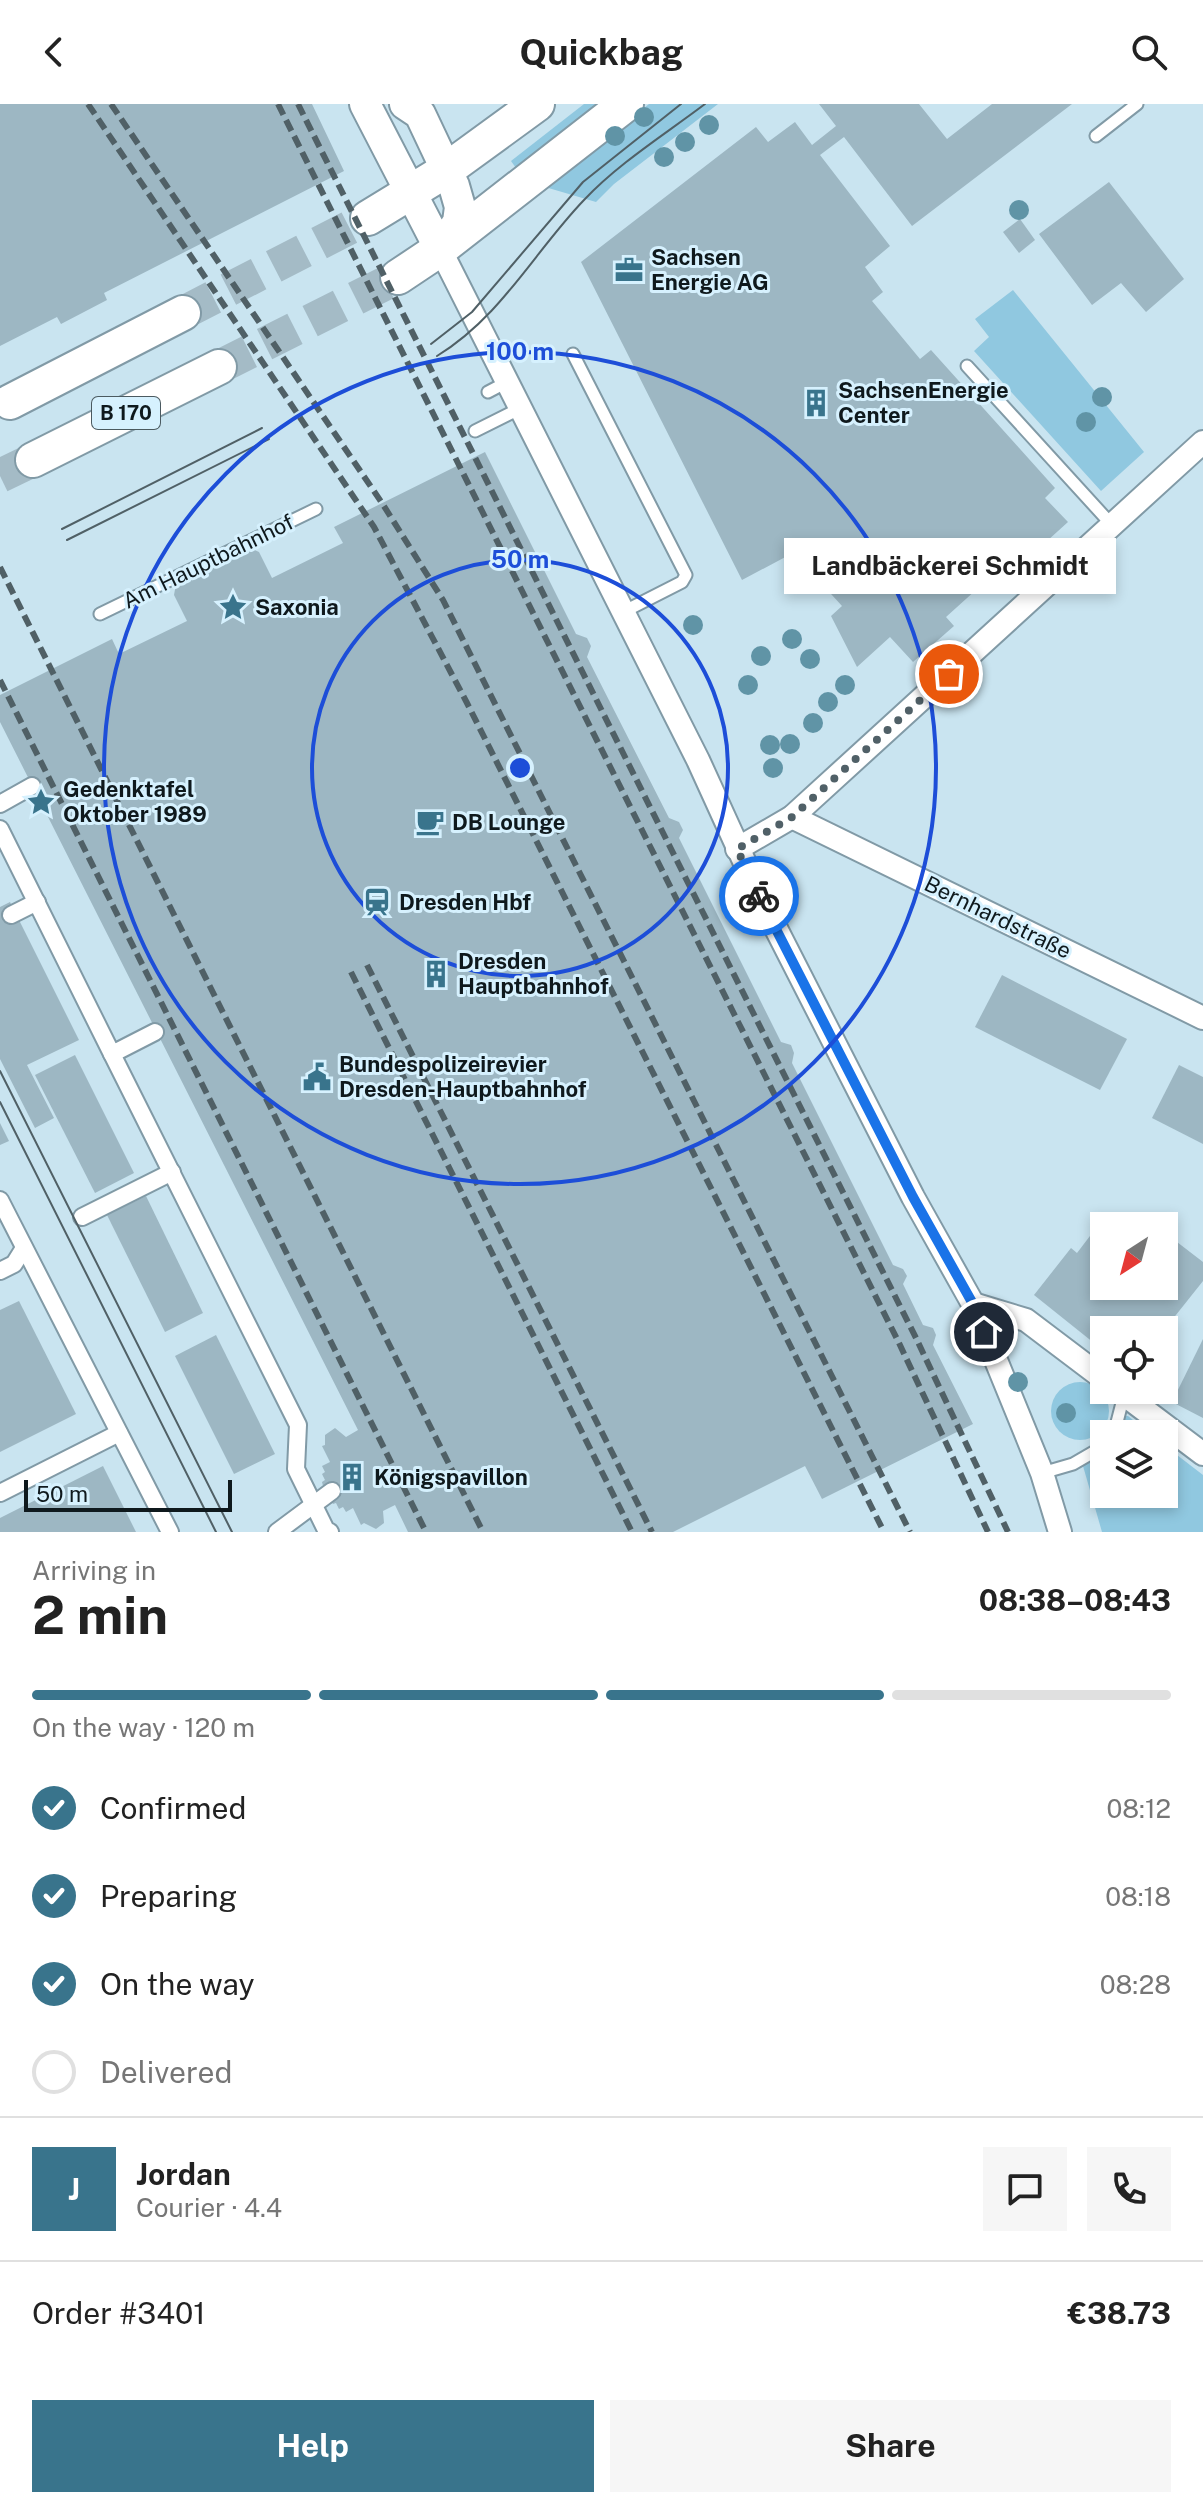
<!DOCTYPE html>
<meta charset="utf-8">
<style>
body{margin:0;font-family:"Public Sans",sans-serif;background:#f6f6f6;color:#222;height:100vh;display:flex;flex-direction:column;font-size:30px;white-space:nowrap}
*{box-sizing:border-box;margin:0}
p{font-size:26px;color:#767676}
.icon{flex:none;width:44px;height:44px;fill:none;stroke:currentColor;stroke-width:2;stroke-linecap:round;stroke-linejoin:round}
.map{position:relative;height:1428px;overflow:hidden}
.panel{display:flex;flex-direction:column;background:#fff;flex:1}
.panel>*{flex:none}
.needle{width:52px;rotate:216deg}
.tools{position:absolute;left:1090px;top:1108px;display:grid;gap:16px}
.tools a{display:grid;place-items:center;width:88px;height:88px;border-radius:0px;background:#fff;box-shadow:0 4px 12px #0003;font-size:40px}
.scale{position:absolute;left:24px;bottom:20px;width:208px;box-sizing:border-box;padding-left:8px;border:4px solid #0f191d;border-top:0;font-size:22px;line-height:28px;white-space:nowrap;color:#0f191d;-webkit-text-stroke:6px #d6f1fe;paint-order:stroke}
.pin{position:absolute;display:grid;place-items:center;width:68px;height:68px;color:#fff;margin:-34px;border:4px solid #fff;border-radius:50%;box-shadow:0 2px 8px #0007}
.courier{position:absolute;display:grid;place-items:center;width:80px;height:80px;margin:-40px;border:6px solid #1a73e8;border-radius:50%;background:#fff;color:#222;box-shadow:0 2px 10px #0007}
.bubble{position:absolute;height:56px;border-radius:0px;background:#fff;box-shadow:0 4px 12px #0003;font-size:26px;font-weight:700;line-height:56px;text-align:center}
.head em{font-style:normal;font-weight:700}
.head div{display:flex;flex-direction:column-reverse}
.head{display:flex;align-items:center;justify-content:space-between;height:136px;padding:0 32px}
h1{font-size:52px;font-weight:700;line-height:60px}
.bar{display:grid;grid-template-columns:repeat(4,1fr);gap:12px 8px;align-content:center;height:96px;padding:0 32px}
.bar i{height:10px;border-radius:6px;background:#e0e0e0}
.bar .active{background:#39748c}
.bar p{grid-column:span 4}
.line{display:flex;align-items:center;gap:20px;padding:0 32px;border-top:2px solid #e0e0e0}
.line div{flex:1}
.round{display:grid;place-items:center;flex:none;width:84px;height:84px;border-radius:0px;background:#f6f6f6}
ol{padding:0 32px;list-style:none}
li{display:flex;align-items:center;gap:24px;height:88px}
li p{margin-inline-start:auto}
li .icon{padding:8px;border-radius:50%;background:#39748c;color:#fff;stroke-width:4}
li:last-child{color:#767676}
li i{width:44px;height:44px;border:4px solid #e0e0e0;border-radius:50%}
.cta{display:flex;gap:16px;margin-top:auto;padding:16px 32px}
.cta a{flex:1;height:92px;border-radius:0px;background:#39748c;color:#fff;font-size:32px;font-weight:700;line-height:92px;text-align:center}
.cta a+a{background:#f6f6f6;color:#222}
header{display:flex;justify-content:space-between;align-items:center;height:104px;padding:0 32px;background:#fff;font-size:36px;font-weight:700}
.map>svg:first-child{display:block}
.green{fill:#90c8e0}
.building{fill:#9db7c3}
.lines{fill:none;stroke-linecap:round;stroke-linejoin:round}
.primary-tunnel{stroke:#a4bbc6;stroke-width:34;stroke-dasharray:34 17;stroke-linecap:butt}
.service-casing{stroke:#819aa6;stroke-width:15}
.pedestrian-casing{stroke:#819aa6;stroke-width:20}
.minor-casing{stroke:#819aa6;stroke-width:26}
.secondary-casing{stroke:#819aa6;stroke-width:34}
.primary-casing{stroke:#819aa6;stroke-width:38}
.service{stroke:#fff;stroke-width:11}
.pedestrian{stroke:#fff;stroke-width:16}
.minor{stroke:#fff;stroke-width:22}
.secondary{stroke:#fff;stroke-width:30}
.primary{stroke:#fff;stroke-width:34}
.tram{stroke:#506066;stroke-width:2}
.rail{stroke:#506066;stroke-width:6;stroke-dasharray:12 6;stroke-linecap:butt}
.tree{fill:#6094a6}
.done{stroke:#506067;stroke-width:8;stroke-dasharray:0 14.4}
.route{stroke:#1a73e8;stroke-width:10}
.ring{fill:none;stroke:#1d4ed8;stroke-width:4}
.labels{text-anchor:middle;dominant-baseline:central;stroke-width:6;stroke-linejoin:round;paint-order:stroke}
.shield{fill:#d6f1fe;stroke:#4b5a60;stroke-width:2}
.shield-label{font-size:20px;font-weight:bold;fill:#0f191d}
.poi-label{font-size:22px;font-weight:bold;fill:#0f191d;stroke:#d6f1fe;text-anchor:start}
.street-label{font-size:22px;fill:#0f191d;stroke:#d6f1fe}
.centre{fill:#1d4ed8;stroke:#d6f1fe;stroke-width:4}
.ring-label{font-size:24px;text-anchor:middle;font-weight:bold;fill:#1d4ed8;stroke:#d6f1fe;stroke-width:6;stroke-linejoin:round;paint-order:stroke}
</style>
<header><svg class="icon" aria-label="back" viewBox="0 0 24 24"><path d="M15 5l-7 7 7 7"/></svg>Quickbag<svg class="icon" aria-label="search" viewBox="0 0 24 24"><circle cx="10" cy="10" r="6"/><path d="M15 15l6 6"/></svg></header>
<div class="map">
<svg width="1203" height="1428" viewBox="0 0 1203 1428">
<rect width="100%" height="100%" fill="#c9e4f0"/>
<g class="green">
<path d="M584,0H599L516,64L511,57Z"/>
<path d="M649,0H718L614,80L596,98L545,83Z"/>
<path d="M1013,186L1144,348L1101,387L974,247L989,233L975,215Z"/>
<circle cx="1080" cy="1307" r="29"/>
<path d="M1124,1312H1128L1150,1330H1118Z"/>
<path d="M1164,1341L1203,1371V1428H1102L1083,1362L1087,1357L1104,1347V1390H1164Z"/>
</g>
<g class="building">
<path d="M0,0H312L344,67L104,189L107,196L61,220L57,213L0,242Z"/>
<path d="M819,0H919L947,35L992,0H1072L912,122L844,33L820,51L890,142L865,163L883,188L872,197L920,255L931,246L1055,384L1045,394L1068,418L1026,456L1019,447L946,513L954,522L913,558L890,533L857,563L831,512L842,502L791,446V450L742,476L581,158L756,23L768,38L795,18L812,41L836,22Z"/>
<path d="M1109,78L1184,175L1146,208L1121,179L1092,201L1039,130Z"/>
<path d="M1020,115L1035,136L1019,149L1003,128Z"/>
<path d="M485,348L576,530L587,534L591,542L587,553L669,714L679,718L683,726L679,734L781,938L791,941L794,949L792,959L893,1161L903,1165L907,1172L903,1180L923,1221L933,1224L936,1231L933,1241L973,1320L822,1395L805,1362L673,1428H408L395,1401L383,1407L384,1419L376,1425L364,1419L361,1421L353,1404L346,1408L343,1403L339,1405L336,1399L333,1400L331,1397L336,1394L328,1379L323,1382L322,1378L325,1376L322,1370L325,1368L322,1362L330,1358L322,1342L325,1341V1331L335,1324L346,1333L358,1326L0,618V591L112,535L119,550L187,517L174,491L176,480L250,444L259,448L272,474L343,439L334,423Z"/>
<path d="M10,798L79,936L27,961L54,1014L35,1024L0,955V803Z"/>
<path d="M1002,871L1127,935L1100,986L975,923Z"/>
<path d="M75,951L134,1069L95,1089L35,971Z"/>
<path d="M1179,961L1203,973V1040L1152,1014Z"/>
<path d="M0,1019L9,1037L0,1041Z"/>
<path d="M146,1092L203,1209L165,1228L107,1111Z"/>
<path d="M1126,1114L1136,1122H1104L1115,1116Z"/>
<path d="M1104,1122V1182H1164V1144L1169,1148L1177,1138L1203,1158V1177L1164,1226H1104V1247L1034,1191L1071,1144L1077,1149L1093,1128Z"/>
<path d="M19,1197L76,1310L0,1348V1206Z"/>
<path d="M216,1231L275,1350L234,1370L175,1252Z"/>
<path d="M1203,1235V1314L1172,1298Z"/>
<path d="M103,1362L136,1428H0V1414Z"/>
</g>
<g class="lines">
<g class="primary-tunnel">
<path d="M183,209L368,114"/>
<path d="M219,263L398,173"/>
<path d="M0,372L33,356"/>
</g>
<defs>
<g id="service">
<path d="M1096,32L1137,0"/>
<path d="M573,250L686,471L682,478L623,508"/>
<path d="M967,262L1112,421"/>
<path d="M488,288L507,278"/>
<path d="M475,327L521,304"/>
<path d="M100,510L316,405"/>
<path d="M1111,1330L1116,1322L1124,1291"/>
<path d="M1042,1369L1073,1360L1104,1342"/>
</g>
<g id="pedestrian">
<path d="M0,700L32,682"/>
<path d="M0,725L112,950L155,928"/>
<path d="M11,811L37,798"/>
<path d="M112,950L298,1321L296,1365L326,1426L330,1428"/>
<path d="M0,1096L170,1428"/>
<path d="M82,1113L172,1068"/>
<path d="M0,1167L14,1160L24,1144"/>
<path d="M0,1389L119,1329"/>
<path d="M277,1428L332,1387"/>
</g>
<g id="minor">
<path d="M440,145L698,656L765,803L913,1093L973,1200L1042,1369L1060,1428"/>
<path d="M792,713L1203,914"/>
<path d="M737,745L792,713L1203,338"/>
<path d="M973,1200L1026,1216L1104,1275"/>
<path d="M1118,1286L1203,1350"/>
</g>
<path id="secondary" d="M365,0L440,145L458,118L460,103L454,82L420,10L405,0"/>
<g id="primary">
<path d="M368,114L445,67L537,0"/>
<path d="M398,173L440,145L626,0"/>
<path d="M10,298L183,209"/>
<path d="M33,356L219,263"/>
</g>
</defs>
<use href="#service" class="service-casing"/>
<use href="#pedestrian" class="pedestrian-casing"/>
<use href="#minor" class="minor-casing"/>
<use href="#secondary" class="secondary-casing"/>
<use href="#primary" class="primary-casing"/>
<use href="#service" class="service"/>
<use href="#pedestrian" class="pedestrian"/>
<use href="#minor" class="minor"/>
<use href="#secondary" class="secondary"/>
<use href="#primary" class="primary"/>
<g class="tram">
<path d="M431,240L472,208L583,78L681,0"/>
<path d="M437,252C501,213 534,148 584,96C619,59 664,31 705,0"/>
<path d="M62,425L262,324"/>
<path d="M67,436L269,335"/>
<path d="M0,967L232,1428"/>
<path d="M0,998L216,1428"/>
</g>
<g class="rail">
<path d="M88,0L374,423L467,599L884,1428"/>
<path d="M111,0L382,399L443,496L910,1428"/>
<path d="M278,0L899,1239L988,1428"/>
<path d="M298,0L916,1234L1008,1428"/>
<path d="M0,463L483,1428"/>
<path d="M0,576L426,1428"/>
<path d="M367,861L652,1428"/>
<path d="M351,868L632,1428"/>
</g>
</g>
<g class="tree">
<circle cx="644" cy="13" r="10"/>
<circle cx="709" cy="21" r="10"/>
<circle cx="615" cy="32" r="10"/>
<circle cx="685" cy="38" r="10"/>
<circle cx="664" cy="53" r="10"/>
<circle cx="1019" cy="106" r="10"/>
<circle cx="1102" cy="293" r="10"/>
<circle cx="1086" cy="318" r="10"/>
<circle cx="693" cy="521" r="10"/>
<circle cx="792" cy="535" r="10"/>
<circle cx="761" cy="552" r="10"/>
<circle cx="810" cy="555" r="10"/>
<circle cx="748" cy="581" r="10"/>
<circle cx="845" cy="581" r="10"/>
<circle cx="828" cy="598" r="10"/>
<circle cx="813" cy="619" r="10"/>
<circle cx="790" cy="640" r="10"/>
<circle cx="770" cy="641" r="10"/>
<circle cx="773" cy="664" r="10"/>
<circle cx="1018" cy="1278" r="10"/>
<circle cx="1066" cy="1309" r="10"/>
</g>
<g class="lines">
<path class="done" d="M759,792L737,745L792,713L949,570"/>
<path class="route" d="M759,792L913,1093L973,1200L984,1228"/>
</g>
<g class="ring">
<circle cx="520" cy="664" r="208"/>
<circle cx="520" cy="664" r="416"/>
</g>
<defs>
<symbol id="office-bare" viewBox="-9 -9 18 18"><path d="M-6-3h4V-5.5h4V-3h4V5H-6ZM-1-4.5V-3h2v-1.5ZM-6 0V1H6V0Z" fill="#39748c" stroke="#d6f1fe" stroke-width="2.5" paint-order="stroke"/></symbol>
<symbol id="building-bare" viewBox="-9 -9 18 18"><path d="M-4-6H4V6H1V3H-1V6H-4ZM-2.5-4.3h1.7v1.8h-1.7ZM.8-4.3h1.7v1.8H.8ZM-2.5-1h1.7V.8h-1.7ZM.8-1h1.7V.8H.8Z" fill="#39748c" stroke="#d6f1fe" stroke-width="2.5" paint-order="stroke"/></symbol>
<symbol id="sight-bare" viewBox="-9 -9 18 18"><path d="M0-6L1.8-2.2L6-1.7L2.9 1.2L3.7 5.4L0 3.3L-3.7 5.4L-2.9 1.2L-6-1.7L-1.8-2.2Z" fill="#39748c" stroke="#d6f1fe" stroke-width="2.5" paint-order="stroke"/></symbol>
<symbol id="cafe-bare" viewBox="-9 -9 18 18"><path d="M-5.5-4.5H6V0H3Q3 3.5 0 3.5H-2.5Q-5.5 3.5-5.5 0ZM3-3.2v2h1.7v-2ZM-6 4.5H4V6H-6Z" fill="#39748c" stroke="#d6f1fe" stroke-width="2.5" paint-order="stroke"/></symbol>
<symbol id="station-bare" viewBox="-9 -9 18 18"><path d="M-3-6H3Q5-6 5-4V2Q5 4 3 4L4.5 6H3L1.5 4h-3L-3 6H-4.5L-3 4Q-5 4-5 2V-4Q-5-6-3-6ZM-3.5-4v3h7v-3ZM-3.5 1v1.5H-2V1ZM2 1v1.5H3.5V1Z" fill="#39748c" stroke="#d6f1fe" stroke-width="2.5" paint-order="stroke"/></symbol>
<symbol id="civic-bare" viewBox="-9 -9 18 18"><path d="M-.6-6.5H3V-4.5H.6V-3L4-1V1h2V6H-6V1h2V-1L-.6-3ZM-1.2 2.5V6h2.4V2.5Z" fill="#39748c" stroke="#d6f1fe" stroke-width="2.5" paint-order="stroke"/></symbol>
</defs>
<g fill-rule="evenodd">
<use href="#office-bare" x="609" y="146" width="40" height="40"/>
<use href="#building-bare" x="796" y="279" width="40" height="40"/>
<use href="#sight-bare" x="213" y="483" width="40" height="40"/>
<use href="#sight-bare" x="21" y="678" width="40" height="40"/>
<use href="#cafe-bare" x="410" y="698" width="40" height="40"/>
<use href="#station-bare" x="357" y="778" width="40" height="40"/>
<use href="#building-bare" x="416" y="850" width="40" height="40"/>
<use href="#civic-bare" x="297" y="953" width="40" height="40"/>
<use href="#building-bare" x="332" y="1353" width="40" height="40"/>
</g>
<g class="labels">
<rect class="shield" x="92" y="293" width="68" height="32" rx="6"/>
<g class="shield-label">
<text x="126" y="309">B 170</text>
</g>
<g class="poi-label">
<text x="651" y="153">Sachsen<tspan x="651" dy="25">Energie AG</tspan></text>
<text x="838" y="286">SachsenEnergie<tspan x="838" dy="25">Center</tspan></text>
<text x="255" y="503">Saxonia</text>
<text x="63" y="685">Gedenktafel<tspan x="63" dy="25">Oktober 1989</tspan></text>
<text x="452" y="718">DB Lounge</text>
<text x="399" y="798">Dresden Hbf</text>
<text x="458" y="857">Dresden<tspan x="458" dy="25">Hauptbahnhof</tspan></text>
<text x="339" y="960">Bundespolizeirevier<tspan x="339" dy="25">Dresden-Hauptbahnhof</tspan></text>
<text x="374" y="1373">Königspavillon</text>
</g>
<g class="street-label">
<text transform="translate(208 457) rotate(-26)">Am Hauptbahnhof</text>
<text transform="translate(998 813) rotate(26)">Bernhardstraße</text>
</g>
</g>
<circle cx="520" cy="664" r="12" class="centre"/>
<g class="ring-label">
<text x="520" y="256">100 m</text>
<text x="520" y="464">50 m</text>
</g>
</svg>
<div class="tools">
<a><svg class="needle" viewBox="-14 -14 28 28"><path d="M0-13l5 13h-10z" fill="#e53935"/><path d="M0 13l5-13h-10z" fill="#767676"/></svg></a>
<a><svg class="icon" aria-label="locate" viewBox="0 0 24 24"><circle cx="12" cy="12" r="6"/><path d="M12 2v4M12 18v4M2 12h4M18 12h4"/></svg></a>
<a><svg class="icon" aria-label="layers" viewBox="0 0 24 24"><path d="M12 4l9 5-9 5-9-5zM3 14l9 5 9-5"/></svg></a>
</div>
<div class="scale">50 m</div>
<div class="pin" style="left:949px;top:570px;background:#ea580c"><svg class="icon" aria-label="bag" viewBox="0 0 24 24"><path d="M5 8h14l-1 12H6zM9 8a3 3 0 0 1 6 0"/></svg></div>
<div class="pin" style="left:984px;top:1228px;background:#1f2937"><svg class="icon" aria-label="home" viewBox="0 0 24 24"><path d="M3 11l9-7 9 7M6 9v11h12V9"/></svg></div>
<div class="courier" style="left:759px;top:792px"><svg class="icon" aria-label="bike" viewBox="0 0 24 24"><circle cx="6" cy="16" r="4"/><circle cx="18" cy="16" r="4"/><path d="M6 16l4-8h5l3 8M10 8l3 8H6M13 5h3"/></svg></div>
<div class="bubble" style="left:784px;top:434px;width:332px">Landbäckerei Schmidt</div>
</div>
<section class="panel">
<div class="head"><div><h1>2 min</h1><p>Arriving in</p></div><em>08:38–08:43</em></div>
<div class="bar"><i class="active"></i><i class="active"></i><i class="active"></i><i></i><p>On the way · 120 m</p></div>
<ol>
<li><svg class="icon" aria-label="check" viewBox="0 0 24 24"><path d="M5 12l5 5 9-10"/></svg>Confirmed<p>08:12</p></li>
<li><svg class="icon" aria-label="check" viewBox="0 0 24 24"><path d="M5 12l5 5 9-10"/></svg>Preparing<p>08:18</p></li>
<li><svg class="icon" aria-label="check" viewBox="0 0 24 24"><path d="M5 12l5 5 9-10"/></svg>On the way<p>08:28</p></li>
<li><i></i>Delivered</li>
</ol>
<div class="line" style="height:144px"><b class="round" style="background:#39748c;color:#fff">J</b><div><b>Jordan</b><p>Courier · 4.4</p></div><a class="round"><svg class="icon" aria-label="chat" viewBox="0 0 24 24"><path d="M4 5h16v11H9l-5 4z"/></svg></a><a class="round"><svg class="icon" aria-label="phone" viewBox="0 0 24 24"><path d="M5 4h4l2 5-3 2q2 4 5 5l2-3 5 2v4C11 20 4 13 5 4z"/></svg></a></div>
<div class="line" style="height:104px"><div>Order #3401</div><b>€38.73</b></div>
<div class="cta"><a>Help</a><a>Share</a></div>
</section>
